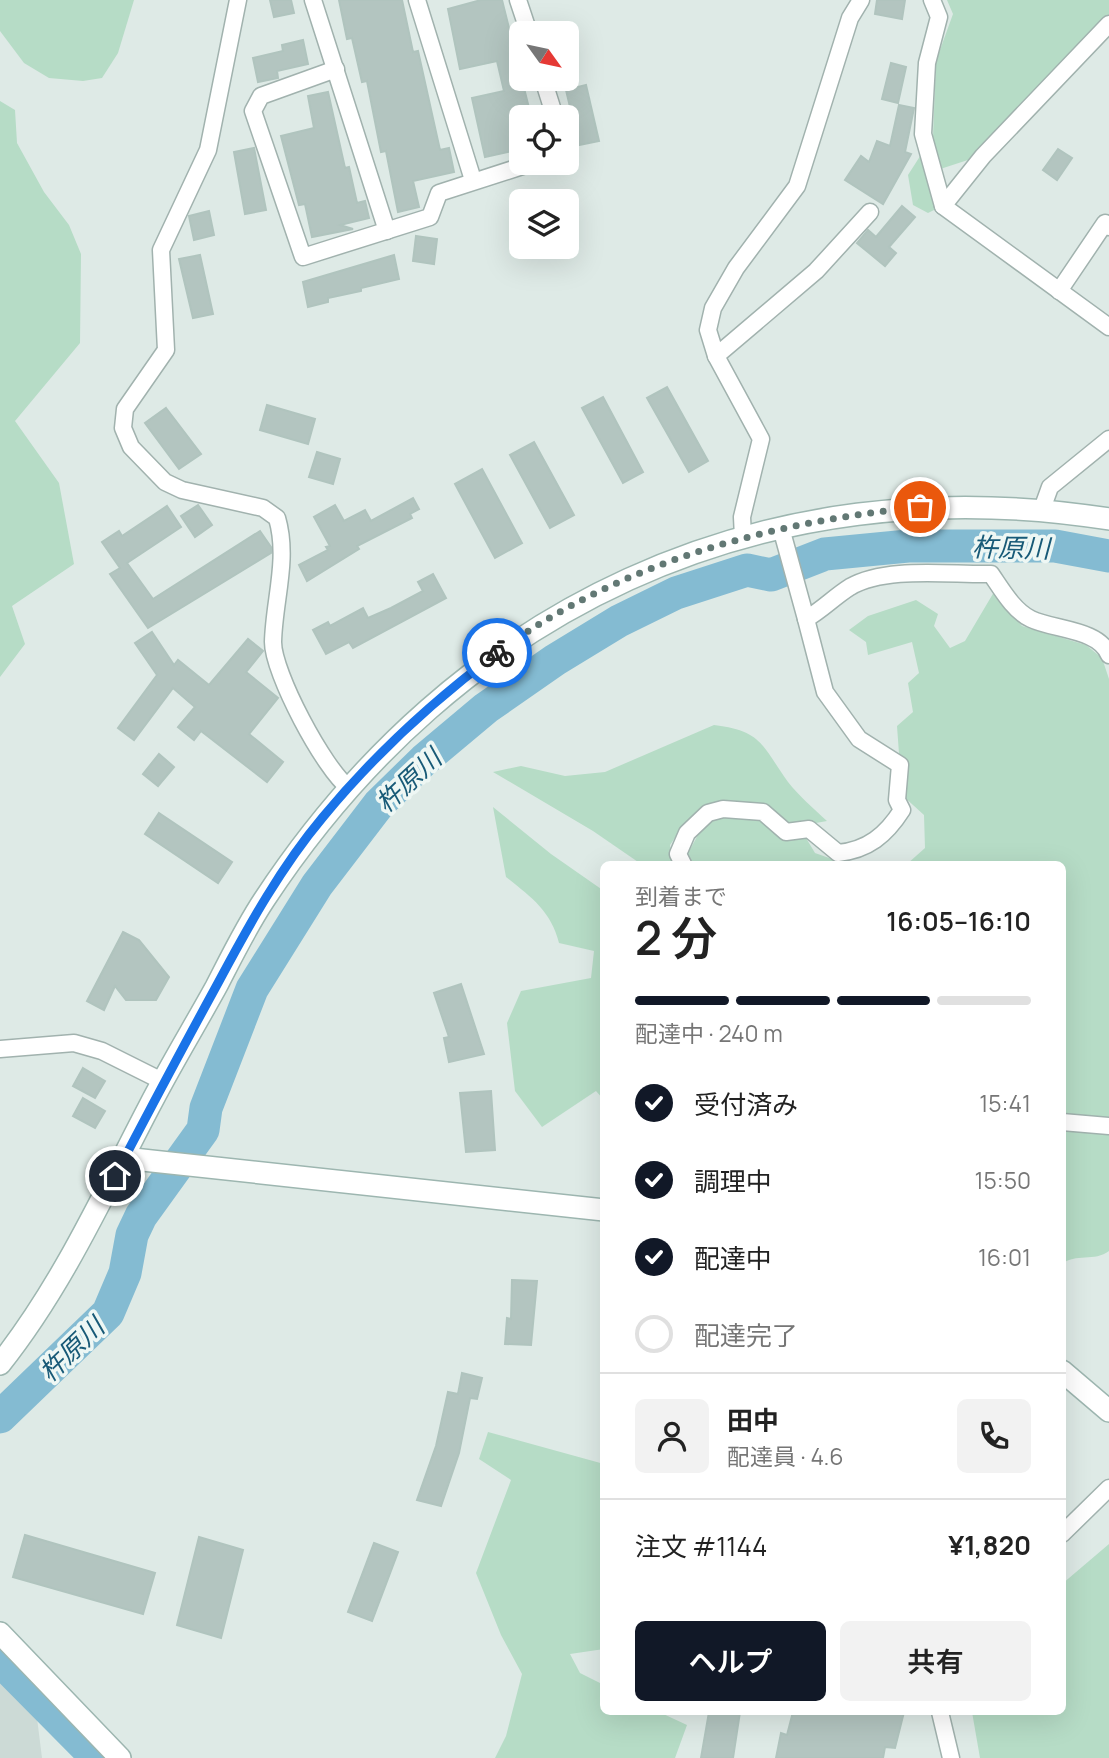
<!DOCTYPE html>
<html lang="ja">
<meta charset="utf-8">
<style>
body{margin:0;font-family:Manrope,"Noto Sans JP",sans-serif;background:#f2f2f2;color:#222;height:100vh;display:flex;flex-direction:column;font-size:26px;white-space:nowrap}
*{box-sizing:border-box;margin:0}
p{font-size:23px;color:#767676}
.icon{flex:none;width:38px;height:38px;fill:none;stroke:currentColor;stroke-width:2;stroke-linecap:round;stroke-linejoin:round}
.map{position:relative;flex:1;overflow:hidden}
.drawer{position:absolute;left:600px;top:861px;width:466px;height:854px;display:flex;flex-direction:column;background:#fff;border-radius:10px;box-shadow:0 7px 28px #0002}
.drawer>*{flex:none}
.needle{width:46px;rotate:123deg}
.tools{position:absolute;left:509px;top:21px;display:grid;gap:14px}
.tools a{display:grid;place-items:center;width:70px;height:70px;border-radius:10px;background:#fff;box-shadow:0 7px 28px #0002;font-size:35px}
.pin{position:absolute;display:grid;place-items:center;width:60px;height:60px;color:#fff;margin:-30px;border:4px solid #fff;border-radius:50%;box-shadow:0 2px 7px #0007}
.courier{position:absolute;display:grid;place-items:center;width:70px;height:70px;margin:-35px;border:5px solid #1a73e8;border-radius:50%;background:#fff;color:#222;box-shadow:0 2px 9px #0007}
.head em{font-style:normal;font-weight:600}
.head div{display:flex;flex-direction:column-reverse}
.head{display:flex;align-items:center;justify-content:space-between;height:119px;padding:0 35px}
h1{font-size:46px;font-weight:600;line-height:52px}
.bar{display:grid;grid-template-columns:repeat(4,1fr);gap:10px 7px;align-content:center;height:84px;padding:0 35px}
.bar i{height:9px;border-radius:5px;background:#e0e0e0}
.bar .current{background:#111827}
.bar p{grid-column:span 4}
.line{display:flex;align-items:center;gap:18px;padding:0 35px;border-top:2px solid #e0e0e0}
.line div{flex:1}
.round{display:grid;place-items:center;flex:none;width:74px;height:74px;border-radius:10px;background:#f2f2f2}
ol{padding:0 35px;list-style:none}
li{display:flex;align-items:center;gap:21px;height:77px}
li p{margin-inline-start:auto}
li .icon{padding:7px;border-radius:50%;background:#111827;color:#fff;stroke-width:4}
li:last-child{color:#767676}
li i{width:38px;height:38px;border:4px solid #e0e0e0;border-radius:50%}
.primary-button{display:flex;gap:14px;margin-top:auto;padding:14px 35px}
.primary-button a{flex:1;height:80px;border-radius:10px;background:#111827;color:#fff;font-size:28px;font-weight:600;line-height:80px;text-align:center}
.primary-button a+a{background:#f2f2f2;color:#222}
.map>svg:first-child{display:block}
.built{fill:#ccdad6}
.green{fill:#b6dcc6}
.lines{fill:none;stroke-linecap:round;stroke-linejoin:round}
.river{stroke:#84bbd2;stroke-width:33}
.building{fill:#b3c5c0;stroke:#b0c4be;stroke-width:2}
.street-casing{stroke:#a1b2ae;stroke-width:19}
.secondary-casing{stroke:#9db6b0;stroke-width:24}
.street{stroke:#fff;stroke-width:16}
.secondary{stroke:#fff;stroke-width:21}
.done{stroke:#627874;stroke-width:7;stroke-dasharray:0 12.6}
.route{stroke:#1a73e8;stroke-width:9}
.labels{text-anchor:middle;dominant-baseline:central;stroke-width:7;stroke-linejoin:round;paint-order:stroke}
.water-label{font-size:26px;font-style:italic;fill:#185a77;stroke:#eef7f4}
</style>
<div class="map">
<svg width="1109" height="1758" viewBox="0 0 1109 1758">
<rect width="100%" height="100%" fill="#deeae6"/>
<path class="built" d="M0,1675L37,1718L42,1758H0Z"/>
<g class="green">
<path d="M0,0H134L118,53L102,78L83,81L49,78L24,63L0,31Z"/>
<path d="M947,0H1109V20L971,159L931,172L942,206L928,213L913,205L908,175L933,136L936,61L953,14Z"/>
<path d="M0,101L15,110L17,143L44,192L69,225L81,254L80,343L15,421L59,483L74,564L12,606L25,644L0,677Z"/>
<path d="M994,592L1022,626L1086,645L1102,658L1109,679V1120L1062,1115V864H907L925,848L924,815L902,795L897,726L913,712L908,683L919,673L912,642L868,655L866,642L849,630L868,616L916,600L938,614L934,626L950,648L965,641Z"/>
<path d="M714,725C763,731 762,746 788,782C799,796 814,809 827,821L788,828L726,804H709L681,829L670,845L672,862L641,864L593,831L493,772L521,766L565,776L605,772Z"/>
<path d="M493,807L551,854L604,891V1100L596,1091L542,1127L515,1091L507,1023L521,991L591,978L594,951L559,943C551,911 531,897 506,877Z"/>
<path d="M730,813L762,816L787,837L806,838L815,853L846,864H693L688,853L704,824Z"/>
<path d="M1062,1126L1109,1130V1251C1095,1262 1075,1253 1062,1264Z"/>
<path d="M488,1432L604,1464V1649L570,1654L580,1673L604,1685V1712H659L687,1725L675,1758H495L506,1736L522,1674L501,1635L476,1573L511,1480L479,1459Z"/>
<path d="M1109,1544V1758H980L972,1712H1062V1584Z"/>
</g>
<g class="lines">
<g class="river">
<path d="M0,1417L108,1313L125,1273L132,1235L141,1216L203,1130L206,1108L252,989L317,885L379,804L424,760L486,708L555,660L619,621L676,593L747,570L771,575L825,554L908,546H1055L1109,556"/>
<path d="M0,1660L97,1758"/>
</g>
</g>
<g class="building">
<path d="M270,0H291L294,13L274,17Z"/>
<path d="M339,0H402L413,52L418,51L440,150L449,148L454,172L413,181L419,207L398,212L386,151L381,152L367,81L362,82L352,38L347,39Z"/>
<path d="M481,0H502L530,112L522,114V149L485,157L472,98L504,91L497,61L460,69L448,9Z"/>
<path d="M877,0H905L902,19L875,14Z"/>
<path d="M303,40L308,64L277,71L278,78L258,82L253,58L283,51L282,45Z"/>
<path d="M891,63L906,67L898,103L882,99Z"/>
<path d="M586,85L599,141L579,145L566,90Z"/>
<path d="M328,92L345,168L349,167L357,203L365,201L369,218L340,225L353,229L312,237L305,204L299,205L281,136L314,128L308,96Z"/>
<path d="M899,105L914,108L905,152L911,154L883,204L845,180L861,156L869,162L877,141L890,146Z"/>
<path d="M254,148L266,210L245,214L234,152Z"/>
<path d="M1058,149L1072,158L1057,180L1043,170Z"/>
<path d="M902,206L915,217L889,247L896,253L885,266L857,243L868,230L876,237Z"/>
<path d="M209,211L214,235L194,240L189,216Z"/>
<path d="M416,236L437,239L434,264L413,261Z"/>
<path d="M200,255L213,314L193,318L179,259Z"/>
<path d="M394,255L399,279L361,288V291L328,298V302L308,307L303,282Z"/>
<path d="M667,387L708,461L689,472L647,398Z"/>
<path d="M603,397L643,472L623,483L582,408Z"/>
<path d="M267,405L315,419L308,444L260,430Z"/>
<path d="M166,408L201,454L179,469L145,423Z"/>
<path d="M534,442L574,515L550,528L510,455Z"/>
<path d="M317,452L340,459L333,484L309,477Z"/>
<path d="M482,469L522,543L495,558L455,484Z"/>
<path d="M413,498L419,509L410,514L412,518L357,546L359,549L307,581L299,565L328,550L326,547L330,546L314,517L335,505L344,521L365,510L371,521Z"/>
<path d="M198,505L212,525L195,537L181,516Z"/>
<path d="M167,506L181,527L127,563L153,599L260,531L271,547V553L148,628L110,574L120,568L102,542L119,531L122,536Z"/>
<path d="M433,574L446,598L353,648L349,642L326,654L313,630L328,622L330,626L363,608L368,618L391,608L423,591L418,582Z"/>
<path d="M152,632L174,665L178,660L209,685L248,639L263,651L246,672L278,698L249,734L283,762L267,782L201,731L194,740L178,727L195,707L173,688L134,740L118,728L157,675L135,643Z"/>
<path d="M159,754L174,767L158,786L143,774Z"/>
<path d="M159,813L232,862L218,883L145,834Z"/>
<path d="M123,932L139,940L169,977L156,1000H126L115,986L104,1010L87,1001Z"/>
<path d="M461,984L484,1054L449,1062L444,1038L449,1037L434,993Z"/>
<path d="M83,1068L105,1081L95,1098L73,1086Z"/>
<path d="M491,1091L495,1150L466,1152L460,1093Z"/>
<path d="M83,1098L105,1111L95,1128L73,1116Z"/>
<path d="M512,1280L537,1281L531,1345L505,1344L507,1318L511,1319Z"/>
<path d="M462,1373L482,1378L477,1399L470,1398L459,1453L441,1506L417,1500L436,1446L448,1392L458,1394Z"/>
<path d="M25,1535L155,1573L143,1614L13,1577Z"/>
<path d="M199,1537L243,1550L221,1638L177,1625Z"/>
<path d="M374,1543L398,1552L372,1621L348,1612Z"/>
<path d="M709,1712H740L733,1758H701Z"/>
<path d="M793,1712H904L895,1748L885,1747L883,1758H776L781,1733L787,1735Z"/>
</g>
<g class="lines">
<defs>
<g id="street">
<path d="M238,0L208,150L161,250L166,350L125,409L123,428L131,447L165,482L182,490L263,508L277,518C289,559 274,600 273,642C273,673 324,769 349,788"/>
<path d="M313,0L387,231"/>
<path d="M417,0L473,180"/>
<path d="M518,0L529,33"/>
<path d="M932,0L939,17L927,63L923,134L943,206L1109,327"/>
<path d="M336,69L261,96L253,111L303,257L430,217L439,193L532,163"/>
<path d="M543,79L555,117"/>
<path d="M943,206L983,156L1109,24"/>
<path d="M1059,291L1105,223L1109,227"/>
<path d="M716,356L816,271L870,212"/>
<path d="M1041,512L1050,487L1109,439"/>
<path d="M781,528L806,619C822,610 834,597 850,587C886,566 949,575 991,574C1002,590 1014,611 1031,619C1054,630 1099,629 1109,655"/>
<path d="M743,537L742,517L761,439L716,356L708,330L713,308L736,268L797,186L850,18L861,0"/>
<path d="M683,864L678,854L687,833L708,813L723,809L763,812L786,832L809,829L838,853C868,850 886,835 902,810L897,800L900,765L859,739L825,692L806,619"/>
<path d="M0,1049L74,1043L102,1051L164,1082"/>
<path d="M1062,1122L1109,1126"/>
<path d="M1062,1534L1109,1488"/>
<path d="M940,1712L951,1758"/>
</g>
<g id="secondary">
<path d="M124,1158L604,1210"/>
<path d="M0,1364C62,1286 103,1195 149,1107C170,1066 194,1027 216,987C231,958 246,927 264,900C456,608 762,464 1109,519"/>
<path d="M1062,1371L1109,1411"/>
<path d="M0,1633L120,1758"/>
</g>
</defs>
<use href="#street" class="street-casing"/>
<use href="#secondary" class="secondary-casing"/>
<use href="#street" class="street"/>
<use href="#secondary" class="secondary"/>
</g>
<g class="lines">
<path class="done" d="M497,653C619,562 772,522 920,507"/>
<path class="route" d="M115,1176C149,1111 183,1047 218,983C249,925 281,867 323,817C375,754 433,701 497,653"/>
</g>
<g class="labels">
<g class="water-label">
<text transform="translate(1011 547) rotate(1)">杵原川</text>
<text transform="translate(408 780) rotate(-43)">杵原川</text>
<text transform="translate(71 1349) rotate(-44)">杵原川</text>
</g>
</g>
</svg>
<div class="tools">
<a><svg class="needle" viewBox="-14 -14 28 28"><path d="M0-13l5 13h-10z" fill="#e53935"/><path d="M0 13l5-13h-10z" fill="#767676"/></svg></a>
<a><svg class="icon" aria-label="locate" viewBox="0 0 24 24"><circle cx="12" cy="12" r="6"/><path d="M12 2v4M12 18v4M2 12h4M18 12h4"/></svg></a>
<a><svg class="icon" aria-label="layers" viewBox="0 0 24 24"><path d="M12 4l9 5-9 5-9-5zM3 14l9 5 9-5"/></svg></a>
</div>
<div class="pin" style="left:920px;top:507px;background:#ea580c"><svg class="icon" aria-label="bag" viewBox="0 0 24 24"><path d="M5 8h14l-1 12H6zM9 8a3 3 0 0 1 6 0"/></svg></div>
<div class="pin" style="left:115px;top:1176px;background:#1f2937"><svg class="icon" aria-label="home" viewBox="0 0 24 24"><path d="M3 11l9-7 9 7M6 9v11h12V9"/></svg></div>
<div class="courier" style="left:497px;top:653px"><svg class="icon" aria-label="bike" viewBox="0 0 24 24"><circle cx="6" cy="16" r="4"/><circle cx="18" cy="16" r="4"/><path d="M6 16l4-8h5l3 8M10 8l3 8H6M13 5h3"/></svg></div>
<section class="drawer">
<div class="head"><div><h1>2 分</h1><p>到着まで</p></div><em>16:05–16:10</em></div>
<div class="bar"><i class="current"></i><i class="current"></i><i class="current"></i><i></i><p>配達中 · 240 m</p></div>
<ol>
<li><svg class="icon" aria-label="check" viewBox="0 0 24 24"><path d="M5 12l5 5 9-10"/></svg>受付済み<p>15:41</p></li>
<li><svg class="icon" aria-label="check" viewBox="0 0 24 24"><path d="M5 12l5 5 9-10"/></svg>調理中<p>15:50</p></li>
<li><svg class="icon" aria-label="check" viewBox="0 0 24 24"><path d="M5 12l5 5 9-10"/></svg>配達中<p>16:01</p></li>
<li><i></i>配達完了</li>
</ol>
<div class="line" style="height:126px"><a class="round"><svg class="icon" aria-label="person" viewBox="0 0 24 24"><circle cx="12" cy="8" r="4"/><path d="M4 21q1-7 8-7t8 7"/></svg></a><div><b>田中</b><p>配達員 · 4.6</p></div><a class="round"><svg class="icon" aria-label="phone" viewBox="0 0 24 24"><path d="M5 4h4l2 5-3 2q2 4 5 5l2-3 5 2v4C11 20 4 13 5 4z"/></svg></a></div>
<div class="line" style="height:91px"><div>注文 #1144</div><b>¥1,820</b></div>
<div class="primary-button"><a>ヘルプ</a><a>共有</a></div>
</section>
</div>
